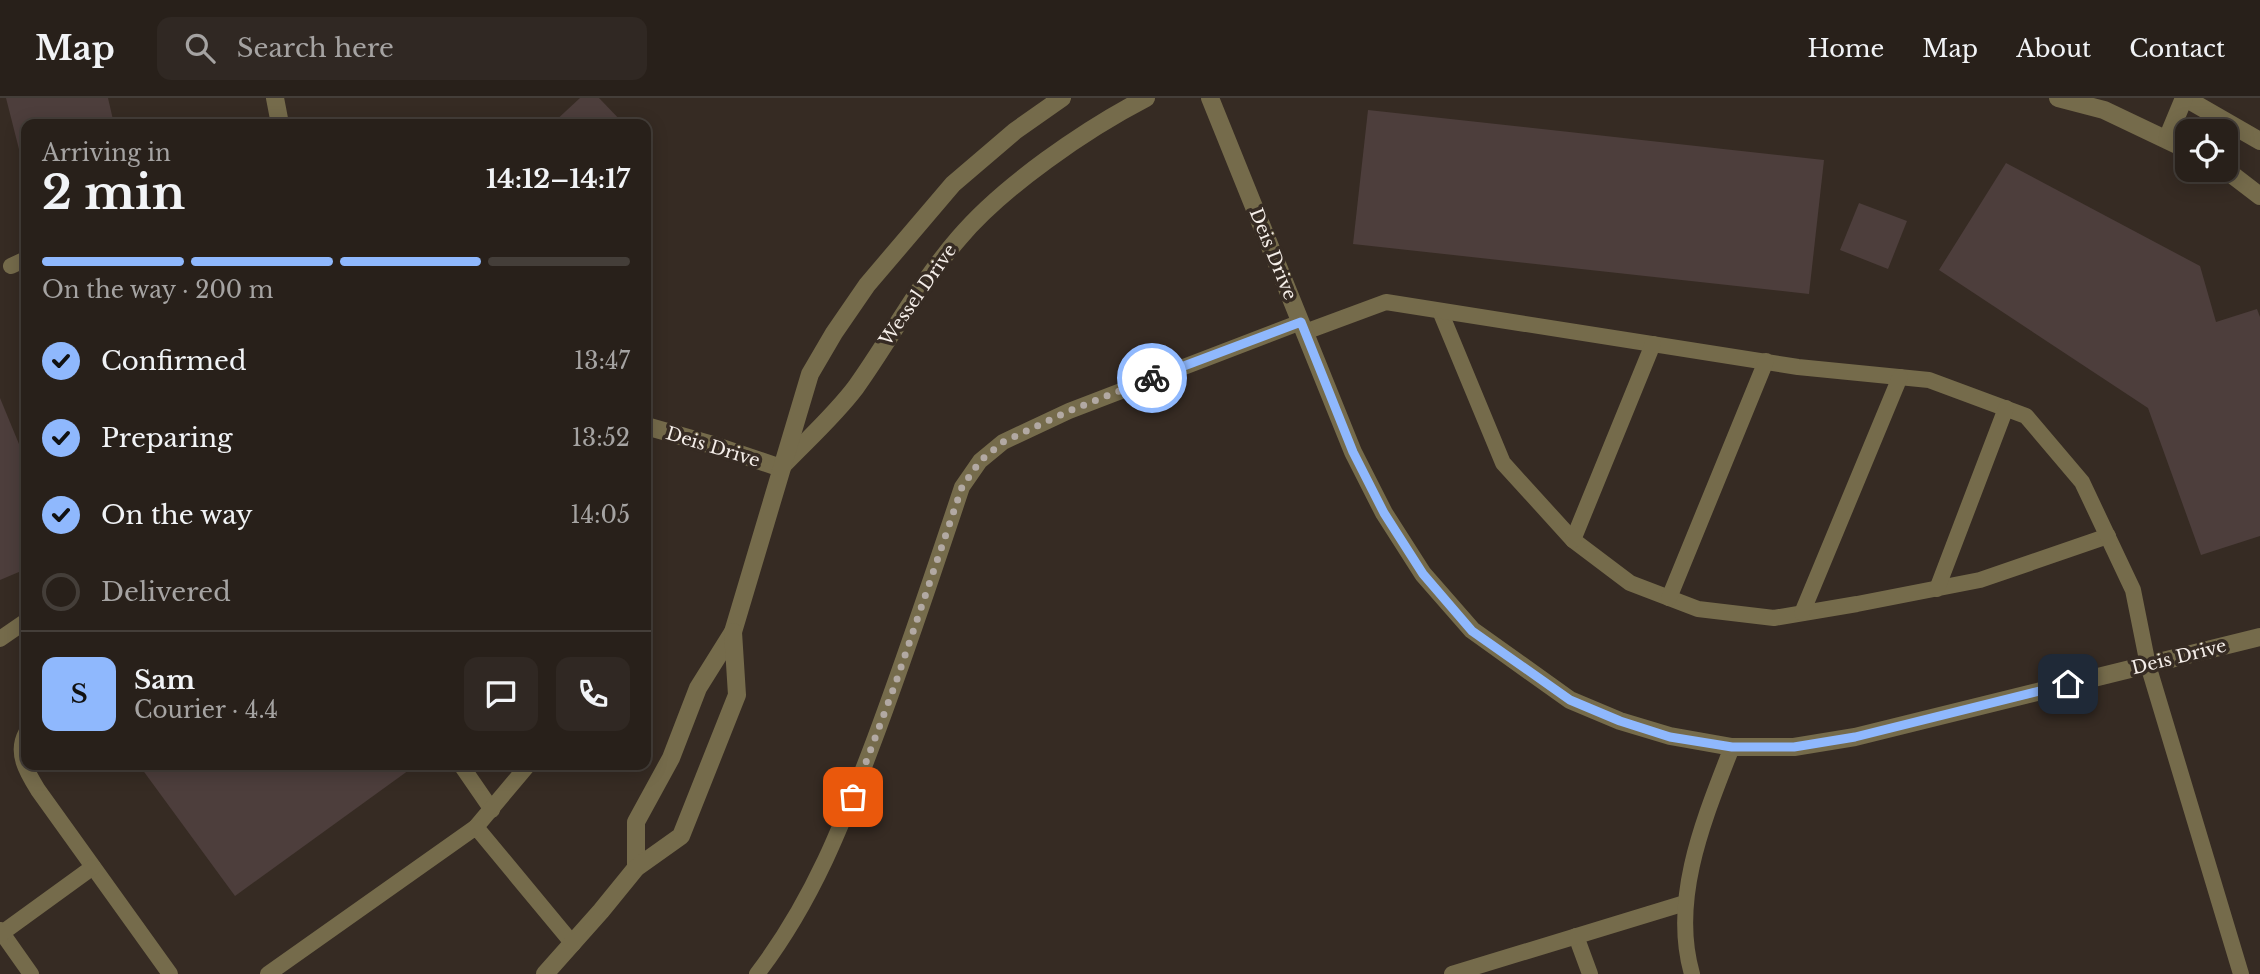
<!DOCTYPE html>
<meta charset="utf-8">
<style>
body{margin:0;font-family:"Libre Baskerville",serif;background:#302823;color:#f1f3f6;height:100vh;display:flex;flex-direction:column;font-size:26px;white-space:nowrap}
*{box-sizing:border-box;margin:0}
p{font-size:23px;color:#a5a3a2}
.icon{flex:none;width:38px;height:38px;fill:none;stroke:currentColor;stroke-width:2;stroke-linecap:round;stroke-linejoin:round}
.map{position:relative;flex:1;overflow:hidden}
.sheet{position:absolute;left:21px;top:21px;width:630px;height:651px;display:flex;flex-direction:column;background:#28201a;border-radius:14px;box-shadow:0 4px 18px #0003,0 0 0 2px #443e39}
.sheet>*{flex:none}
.buttons{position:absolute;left:2175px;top:21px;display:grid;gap:14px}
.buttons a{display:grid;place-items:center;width:63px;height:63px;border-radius:14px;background:#28201a;box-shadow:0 4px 18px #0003,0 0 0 2px #443e39;font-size:35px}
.pin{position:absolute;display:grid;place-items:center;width:60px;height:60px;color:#fff;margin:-30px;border-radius:14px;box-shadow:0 4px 10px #0006}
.courier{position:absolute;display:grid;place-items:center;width:70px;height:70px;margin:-35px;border:5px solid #8fb8fd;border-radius:50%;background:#fff;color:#222;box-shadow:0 2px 9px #0007}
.overview em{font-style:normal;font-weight:700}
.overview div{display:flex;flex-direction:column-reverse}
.overview{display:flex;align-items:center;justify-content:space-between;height:119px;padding:0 21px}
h1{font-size:46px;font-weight:700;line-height:52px}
.bar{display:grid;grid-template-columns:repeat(4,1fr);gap:10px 7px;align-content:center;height:84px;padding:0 21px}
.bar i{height:9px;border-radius:5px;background:#443e39}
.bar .current{background:#8fb8fd}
.bar p{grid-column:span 4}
.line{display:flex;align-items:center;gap:18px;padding:0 21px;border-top:2px solid #443e39}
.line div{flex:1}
.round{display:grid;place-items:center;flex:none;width:74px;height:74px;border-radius:14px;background:#302823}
ol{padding:0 21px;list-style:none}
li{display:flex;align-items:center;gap:21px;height:77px}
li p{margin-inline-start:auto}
li .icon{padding:7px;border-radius:50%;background:#8fb8fd;color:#111;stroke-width:4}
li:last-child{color:#a5a3a2}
li i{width:38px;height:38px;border:4px solid #443e39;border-radius:50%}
header{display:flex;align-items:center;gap:42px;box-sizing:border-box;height:98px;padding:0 35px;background:#28201a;border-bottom:2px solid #443e39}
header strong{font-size:33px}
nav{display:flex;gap:38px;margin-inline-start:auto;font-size:24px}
.search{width:490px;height:63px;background:#302823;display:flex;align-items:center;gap:18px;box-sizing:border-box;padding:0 24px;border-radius:14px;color:#a5a3a2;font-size:26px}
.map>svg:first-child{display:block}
.building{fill:#4d3e3c}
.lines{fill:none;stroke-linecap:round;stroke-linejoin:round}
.lane{stroke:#756b4b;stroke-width:16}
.street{stroke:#756b4b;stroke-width:18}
.done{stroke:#b2a9a3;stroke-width:7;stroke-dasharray:0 12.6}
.route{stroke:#8fb8fd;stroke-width:9}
.labels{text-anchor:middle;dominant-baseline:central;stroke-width:7;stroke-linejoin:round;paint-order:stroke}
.street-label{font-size:18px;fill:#f4ede8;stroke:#362b23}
</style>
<header>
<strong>Map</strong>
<div class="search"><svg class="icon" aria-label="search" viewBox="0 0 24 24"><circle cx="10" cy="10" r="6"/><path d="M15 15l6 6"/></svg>Search here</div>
<nav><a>Home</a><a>Map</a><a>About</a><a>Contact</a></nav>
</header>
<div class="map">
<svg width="2260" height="876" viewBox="0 0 2260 876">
<rect width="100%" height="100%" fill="#362b23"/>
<g class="building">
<path d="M6,0H108L114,26H26V66L23,67Z"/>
<path d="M580,0H599L624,26H552Z"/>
<path d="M1368,12L1824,62L1809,196L1353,146Z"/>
<path d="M2006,65L2200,168L2216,224L2257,211L2260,219V438L2201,457L2148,310L1939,172Z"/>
<path d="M1859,105L1907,123L1888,171L1840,152Z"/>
<path d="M0,300L26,363V471L0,482Z"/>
<path d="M139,667H416L235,798Z"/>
</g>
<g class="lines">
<g class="lane">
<path d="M11,168L26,161"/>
<path d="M1440,213L1503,365L1573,442L1630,485L1698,511L1774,520L1857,506L1980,482L2108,438"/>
<path d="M1305,234L1386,204L1798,269L1929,282L2026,318L2082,384L2133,492L2148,567L2241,876"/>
<path d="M1573,442L1653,246"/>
<path d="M1937,491L2006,310"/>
<path d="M1669,500L1766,263"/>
<path d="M1802,515L1900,279"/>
<path d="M0,541L26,523"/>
<path d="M26,635C15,655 27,674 38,692L170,876"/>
<path d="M461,667L492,712"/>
<path d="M476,729L528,667"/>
<path d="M0,832L31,876"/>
<path d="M2,835L93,769"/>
<path d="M1576,838L1590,876"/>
<path d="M268,876L476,729L573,846"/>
<path d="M757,876C813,803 843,725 875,640C906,557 934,473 962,389L980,363L1003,344L1069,313L1301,224"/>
<path d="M1452,876L1685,805"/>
<path d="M1692,876C1670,800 1705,719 1732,649"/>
</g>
<g class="street">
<path d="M275,0L280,26"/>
<path d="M1210,0L1353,354L1384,415L1423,476L1472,532L1570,602L1620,623L1670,638L1732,649H1794L1855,639L2260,539"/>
<path d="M2058,0L2104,12L2188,52"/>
<path d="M2185,0L2260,43"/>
<path d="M2167,41L2184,0"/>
<path d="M2226,72L2260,98"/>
<path d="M646,328L716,348L781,370"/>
<path d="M783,367C807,342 835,317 856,289C891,240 919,186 959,140C1003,88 1086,31 1146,0"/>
<path d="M636,770V724L671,660L698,590L733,534L810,276L834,235L867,187L953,86L1015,33L1062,0"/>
<path d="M545,876L601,813L636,770L681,738L737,597L733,534"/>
</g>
</g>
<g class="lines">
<path class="done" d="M853,699L896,584L962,389L980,363L1003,344L1069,313L1152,280"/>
<path class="route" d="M1152,280L1301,224L1353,354L1384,415L1423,476L1472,533L1570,602L1620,623L1670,639L1732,649H1794L1855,639L2068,586"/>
</g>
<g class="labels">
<g class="street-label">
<text transform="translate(1273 156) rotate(68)">Deis Drive</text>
<text transform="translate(918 197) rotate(-55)">Wessel Drive</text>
<text transform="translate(713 349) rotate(17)">Deis Drive</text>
<text transform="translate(2179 559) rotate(-14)">Deis Drive</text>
</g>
</g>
</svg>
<div class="buttons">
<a><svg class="icon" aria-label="locate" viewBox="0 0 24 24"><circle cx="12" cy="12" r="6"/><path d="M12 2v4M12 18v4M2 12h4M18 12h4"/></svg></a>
</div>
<div class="pin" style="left:853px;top:699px;background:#ea580c"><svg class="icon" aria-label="bag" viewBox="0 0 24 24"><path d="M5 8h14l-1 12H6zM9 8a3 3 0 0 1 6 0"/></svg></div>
<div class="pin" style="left:2068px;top:586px;background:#1f2937"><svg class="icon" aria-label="home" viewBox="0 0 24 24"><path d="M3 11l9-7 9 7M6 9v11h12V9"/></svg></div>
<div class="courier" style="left:1152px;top:280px"><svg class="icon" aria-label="bike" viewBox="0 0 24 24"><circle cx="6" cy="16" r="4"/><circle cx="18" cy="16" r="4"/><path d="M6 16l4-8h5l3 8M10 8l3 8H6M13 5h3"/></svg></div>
<section class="sheet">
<div class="overview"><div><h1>2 min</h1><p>Arriving in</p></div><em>14:12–14:17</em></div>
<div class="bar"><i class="current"></i><i class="current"></i><i class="current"></i><i></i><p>On the way · 200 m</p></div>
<ol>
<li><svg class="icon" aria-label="check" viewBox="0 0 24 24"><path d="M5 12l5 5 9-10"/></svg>Confirmed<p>13:47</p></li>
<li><svg class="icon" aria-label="check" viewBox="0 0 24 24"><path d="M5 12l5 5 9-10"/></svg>Preparing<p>13:52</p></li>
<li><svg class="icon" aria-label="check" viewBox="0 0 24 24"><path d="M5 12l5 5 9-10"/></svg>On the way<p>14:05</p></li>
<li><i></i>Delivered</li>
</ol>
<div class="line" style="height:126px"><b class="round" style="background:#8fb8fd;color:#111">S</b><div><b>Sam</b><p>Courier · 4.4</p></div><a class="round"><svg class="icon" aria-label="chat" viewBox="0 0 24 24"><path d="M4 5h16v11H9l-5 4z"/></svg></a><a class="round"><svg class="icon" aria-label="phone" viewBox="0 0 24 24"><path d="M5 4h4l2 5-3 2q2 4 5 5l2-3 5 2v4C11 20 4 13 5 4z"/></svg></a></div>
</section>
</div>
